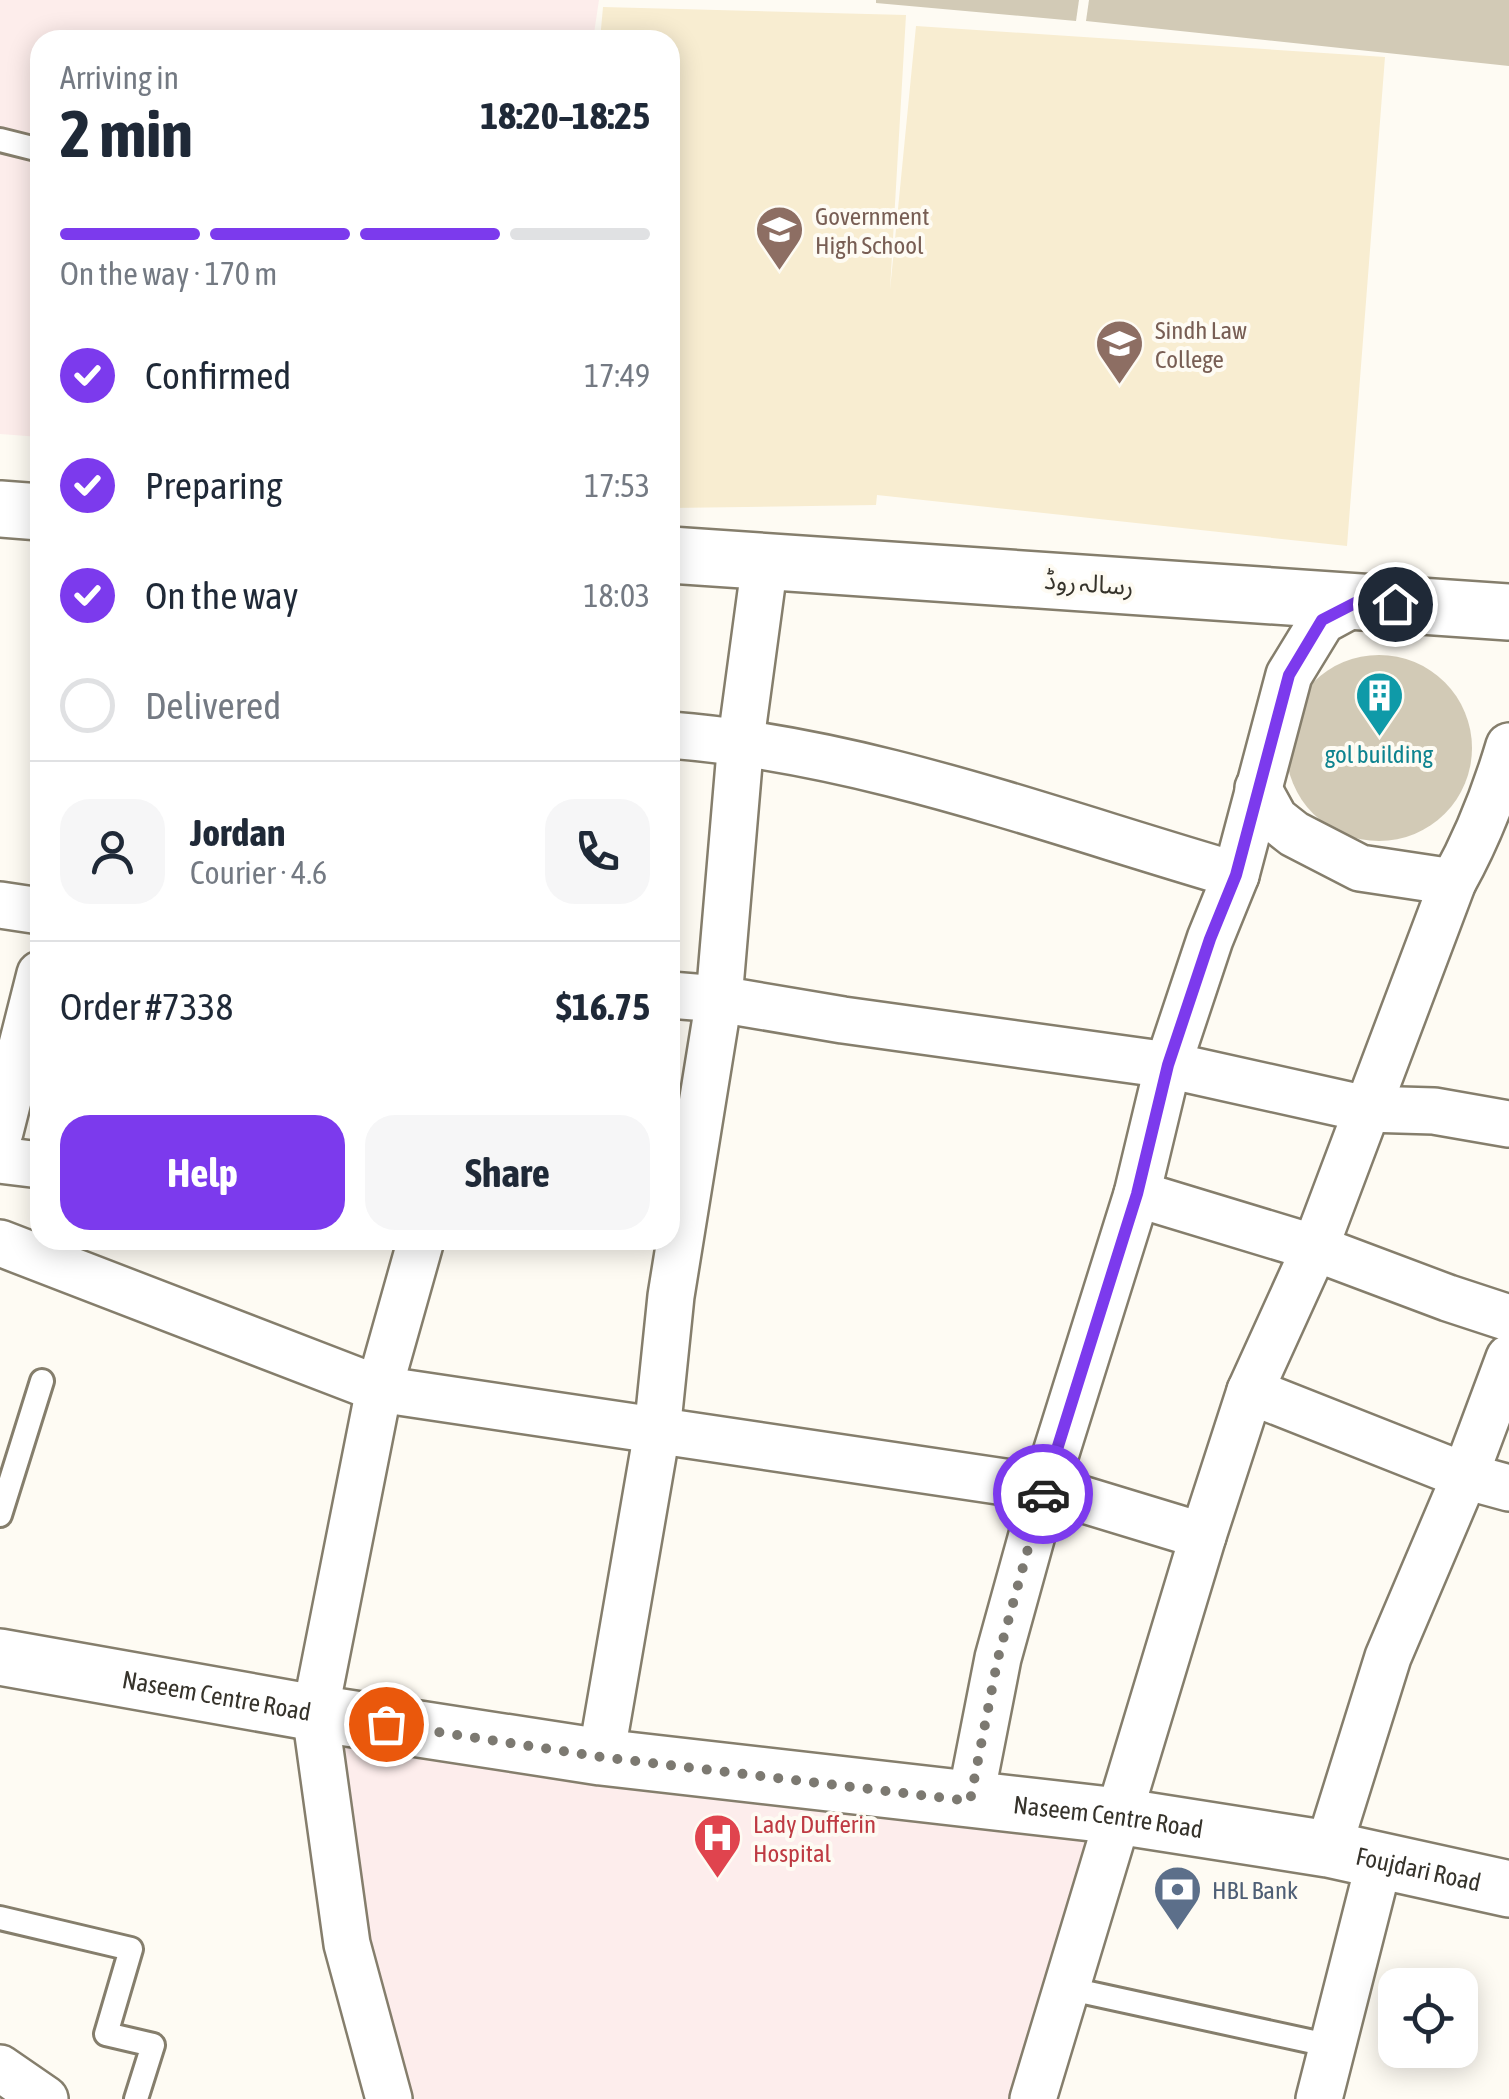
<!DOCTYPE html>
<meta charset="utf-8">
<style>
body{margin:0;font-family:"Asap Condensed","Noto Sans Arabic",sans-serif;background:#f6f6f7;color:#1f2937;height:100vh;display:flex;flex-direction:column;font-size:38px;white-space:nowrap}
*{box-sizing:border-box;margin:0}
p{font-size:32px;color:#747a83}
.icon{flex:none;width:55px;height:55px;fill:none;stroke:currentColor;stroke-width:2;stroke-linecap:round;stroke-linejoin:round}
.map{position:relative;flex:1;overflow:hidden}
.panel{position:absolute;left:30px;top:30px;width:650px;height:1220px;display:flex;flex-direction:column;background:#fff;border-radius:30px;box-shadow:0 5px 25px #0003}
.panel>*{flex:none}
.fabs{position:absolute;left:1378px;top:1968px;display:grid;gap:20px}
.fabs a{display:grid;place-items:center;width:100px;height:100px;border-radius:20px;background:#fff;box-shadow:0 5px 25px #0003;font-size:50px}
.pin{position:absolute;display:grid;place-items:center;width:85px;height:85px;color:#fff;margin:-42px;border:5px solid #fff;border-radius:50%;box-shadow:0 2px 10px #0007}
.courier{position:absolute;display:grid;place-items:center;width:100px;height:100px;margin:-50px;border:8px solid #7c3aed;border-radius:50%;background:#fff;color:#222;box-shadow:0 2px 12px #0007}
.summary em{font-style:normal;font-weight:700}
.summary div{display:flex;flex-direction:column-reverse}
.summary{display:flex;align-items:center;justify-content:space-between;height:170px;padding:0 30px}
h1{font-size:65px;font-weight:700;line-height:75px}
.bar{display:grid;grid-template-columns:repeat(4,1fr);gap:15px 10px;align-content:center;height:120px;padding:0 30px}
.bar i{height:12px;border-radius:8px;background:#e0e1e3}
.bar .active{background:#7c3aed}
.bar p{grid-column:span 4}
.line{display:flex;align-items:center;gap:25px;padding:0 30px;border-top:2px solid #e0e1e3}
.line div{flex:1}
.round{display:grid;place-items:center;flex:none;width:105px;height:105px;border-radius:30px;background:#f6f6f7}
ol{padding:0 30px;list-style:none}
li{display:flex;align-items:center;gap:30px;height:110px}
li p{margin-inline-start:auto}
li .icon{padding:10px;border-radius:50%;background:#7c3aed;color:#fff;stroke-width:4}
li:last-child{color:#747a83}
li i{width:55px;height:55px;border:5px solid #e0e1e3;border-radius:50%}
.action{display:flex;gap:20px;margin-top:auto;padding:20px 30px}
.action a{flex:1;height:115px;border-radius:30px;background:#7c3aed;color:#fff;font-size:40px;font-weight:700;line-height:115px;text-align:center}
.action a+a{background:#f6f6f7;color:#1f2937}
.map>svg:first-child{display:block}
.commercial{fill:#fdedeb}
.built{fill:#f8edd1}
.medical{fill:#fdedec}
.building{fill:#d2cab6}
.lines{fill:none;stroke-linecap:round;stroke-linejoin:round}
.service-casing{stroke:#857e6c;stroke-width:28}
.minor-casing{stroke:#857e6c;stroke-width:50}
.tertiary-casing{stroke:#857e6c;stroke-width:60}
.service{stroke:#fff;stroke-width:22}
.minor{stroke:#fff;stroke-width:45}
.tertiary{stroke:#fff;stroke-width:55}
.done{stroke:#7c7971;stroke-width:10;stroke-dasharray:0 18}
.route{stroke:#7c3aed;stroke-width:12}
.labels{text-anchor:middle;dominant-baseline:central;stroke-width:8;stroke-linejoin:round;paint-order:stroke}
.education-label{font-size:25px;fill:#785e54;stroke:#fefbf3;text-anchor:start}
.street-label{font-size:25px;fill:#36332b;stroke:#fefbf3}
.culture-label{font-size:25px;fill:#0d838f;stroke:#fefbf3}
.health-label{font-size:25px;fill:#be3a42;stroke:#fefbf3;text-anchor:start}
.service-label{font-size:25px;fill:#4e5e75;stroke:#fefbf3;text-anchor:start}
</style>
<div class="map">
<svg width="1509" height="2099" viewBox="0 0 1509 2099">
<rect width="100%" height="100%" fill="#fefbf3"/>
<path class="commercial" d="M0,0H599L593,40H40V437L0,434Z"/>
<path class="built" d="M603,7L906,15L890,290L916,26L1385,57L1347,546L877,495L876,505L670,508V40H600Z"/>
<path class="medical" d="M315,1713L1118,1816L1033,2099H389Z"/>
<g class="building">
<path d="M876,0H1079L1076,21L876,3Z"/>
<path d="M1089,0H1509V66L1086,21Z"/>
<circle cx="1379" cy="748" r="93"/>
</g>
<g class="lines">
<defs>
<g id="service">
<path d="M0,140L40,150"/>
<path d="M0,1515L42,1381"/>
<path d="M0,1918L131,1949L106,2034L153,2045L136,2099"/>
<path d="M1066,1988L1332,2046"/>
</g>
<g id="minor">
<path d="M670,735C864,750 1050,821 1236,875"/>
<path d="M1258,788L1275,819L1294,834L1360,868L1453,882"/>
<path d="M0,905L40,911"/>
<path d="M670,995L719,999L843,1020L1168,1065L1366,1109L1434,1111L1509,1124"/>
<path d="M0,1132L40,974"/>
<path d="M0,1160L40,1165"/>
<path d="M1137,1194L1315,1248L1448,1298L1509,1318"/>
<path d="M0,1243L379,1389L1045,1488L1203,1536"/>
<path d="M1250,1391L1465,1476L1509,1488"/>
<path d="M601,1757L657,1432L671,1296L719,999L741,740L765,562"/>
<path d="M970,1801L998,1658L1045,1488L1137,1194L1168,1065L1210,939L1236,875L1289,675L1322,621L1357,602"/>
<path d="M1328,1849L1388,1657L1465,1476L1509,1358"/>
<path d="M0,2068L45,2099"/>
<path d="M389,2099L347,1944L315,1713L379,1389L421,1240"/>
<path d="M1033,2099L1203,1536L1250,1391L1315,1248L1453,882C1477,839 1495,793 1509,746"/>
<path d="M1319,2099L1380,1859"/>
</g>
<g id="tertiary">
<path d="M0,509L40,512"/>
<path d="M670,555L1509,612"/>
<path id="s1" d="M0,1657L315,1713L601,1757L1118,1816L1328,1849L1509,1889"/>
</g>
</defs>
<use href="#service" class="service-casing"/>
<use href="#minor" class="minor-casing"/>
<use href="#tertiary" class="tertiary-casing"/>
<use href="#service" class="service"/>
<use href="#minor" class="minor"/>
<use href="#tertiary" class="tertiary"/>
</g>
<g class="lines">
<path class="done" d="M386,1724L601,1757L970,1801L998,1658L1043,1494"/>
<path class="route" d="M1043,1494L1137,1194L1168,1065L1210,939L1236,875L1289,675L1322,620L1357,602L1395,604"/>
</g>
<defs>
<symbol id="school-pin" viewBox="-11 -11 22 30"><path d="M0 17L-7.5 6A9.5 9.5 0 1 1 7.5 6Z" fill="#8d6e63" stroke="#fefbf3"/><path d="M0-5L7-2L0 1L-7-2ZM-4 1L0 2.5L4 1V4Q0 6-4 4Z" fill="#fff"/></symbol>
<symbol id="university-pin" viewBox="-11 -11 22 30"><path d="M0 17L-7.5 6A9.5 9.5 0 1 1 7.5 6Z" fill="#8d6e63" stroke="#fefbf3"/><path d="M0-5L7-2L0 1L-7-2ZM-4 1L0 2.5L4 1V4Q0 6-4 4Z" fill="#fff"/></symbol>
<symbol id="building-pin" viewBox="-11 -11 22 30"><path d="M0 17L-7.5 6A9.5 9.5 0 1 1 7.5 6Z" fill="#0f9aa8" stroke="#fefbf3"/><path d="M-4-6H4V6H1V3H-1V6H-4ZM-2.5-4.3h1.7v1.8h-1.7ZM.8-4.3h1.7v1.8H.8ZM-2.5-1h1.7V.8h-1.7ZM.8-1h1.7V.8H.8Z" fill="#fff"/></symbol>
<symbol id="hospital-pin" viewBox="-11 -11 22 30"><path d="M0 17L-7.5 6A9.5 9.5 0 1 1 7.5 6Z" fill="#e0444e" stroke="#fefbf3"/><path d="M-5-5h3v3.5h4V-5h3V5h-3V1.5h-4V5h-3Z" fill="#fff"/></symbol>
<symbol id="bank-pin" viewBox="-11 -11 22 30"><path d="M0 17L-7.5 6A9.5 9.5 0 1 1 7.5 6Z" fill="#5c6f8a" stroke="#fefbf3"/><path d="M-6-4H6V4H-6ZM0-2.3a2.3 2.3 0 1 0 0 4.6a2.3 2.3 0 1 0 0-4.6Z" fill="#fff"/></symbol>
</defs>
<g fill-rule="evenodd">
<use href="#school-pin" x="752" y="202" width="55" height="75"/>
<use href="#university-pin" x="1092" y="316" width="55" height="75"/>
<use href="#building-pin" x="1352" y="668" width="55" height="75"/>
<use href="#hospital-pin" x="690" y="1810" width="55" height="75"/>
<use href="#bank-pin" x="1150" y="1862" width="55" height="75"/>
</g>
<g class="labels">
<g class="education-label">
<text x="815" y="216">Government<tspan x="815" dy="29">High School</tspan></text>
<text x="1155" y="330">Sindh Law<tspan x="1155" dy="29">College</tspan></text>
</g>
<g class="street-label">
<text transform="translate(1089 583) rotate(4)">رسالہ روڈ</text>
<text stroke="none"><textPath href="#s1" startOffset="220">Naseem Centre Road</textPath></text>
<text stroke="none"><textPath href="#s1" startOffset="1120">Naseem Centre Road</textPath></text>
<text stroke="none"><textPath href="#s1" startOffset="1435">Foujdari Road</textPath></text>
</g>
<g class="culture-label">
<text x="1379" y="754">gol building</text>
</g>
<g class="health-label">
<text x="753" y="1824">Lady Dufferin<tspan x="753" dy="29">Hospital</tspan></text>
</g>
<g class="service-label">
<text x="1212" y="1890">HBL Bank</text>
</g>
</g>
</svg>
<div class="fabs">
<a><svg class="icon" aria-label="locate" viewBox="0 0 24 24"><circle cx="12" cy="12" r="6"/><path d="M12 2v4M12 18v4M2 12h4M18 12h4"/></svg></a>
</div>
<div class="pin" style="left:386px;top:1724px;background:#ea580c"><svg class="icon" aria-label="bag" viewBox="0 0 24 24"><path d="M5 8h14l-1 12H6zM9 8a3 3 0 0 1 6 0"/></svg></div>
<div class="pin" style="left:1395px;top:604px;background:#1f2937"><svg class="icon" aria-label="home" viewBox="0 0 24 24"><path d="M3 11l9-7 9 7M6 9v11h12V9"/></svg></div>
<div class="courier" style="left:1043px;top:1494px"><svg class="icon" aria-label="car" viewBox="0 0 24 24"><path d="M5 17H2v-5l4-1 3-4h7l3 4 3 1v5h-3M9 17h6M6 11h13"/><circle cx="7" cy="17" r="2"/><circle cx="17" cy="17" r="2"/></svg></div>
<section class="panel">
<div class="summary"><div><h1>2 min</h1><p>Arriving in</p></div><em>18:20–18:25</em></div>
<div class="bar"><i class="active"></i><i class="active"></i><i class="active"></i><i></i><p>On the way · 170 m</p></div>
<ol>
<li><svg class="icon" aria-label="check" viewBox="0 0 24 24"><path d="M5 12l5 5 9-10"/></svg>Confirmed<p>17:49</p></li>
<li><svg class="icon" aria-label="check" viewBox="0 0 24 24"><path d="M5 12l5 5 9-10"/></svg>Preparing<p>17:53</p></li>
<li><svg class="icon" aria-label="check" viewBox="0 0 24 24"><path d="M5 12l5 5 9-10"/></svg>On the way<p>18:03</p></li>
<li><i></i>Delivered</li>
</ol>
<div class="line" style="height:180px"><a class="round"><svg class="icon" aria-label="person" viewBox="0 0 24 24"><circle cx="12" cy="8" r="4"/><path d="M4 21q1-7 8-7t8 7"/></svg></a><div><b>Jordan</b><p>Courier · 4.6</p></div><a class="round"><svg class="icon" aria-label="phone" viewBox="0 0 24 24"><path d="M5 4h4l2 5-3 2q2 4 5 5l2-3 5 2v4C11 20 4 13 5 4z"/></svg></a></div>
<div class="line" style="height:130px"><div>Order #7338</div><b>$16.75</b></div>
<div class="action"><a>Help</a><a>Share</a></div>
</section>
</div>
